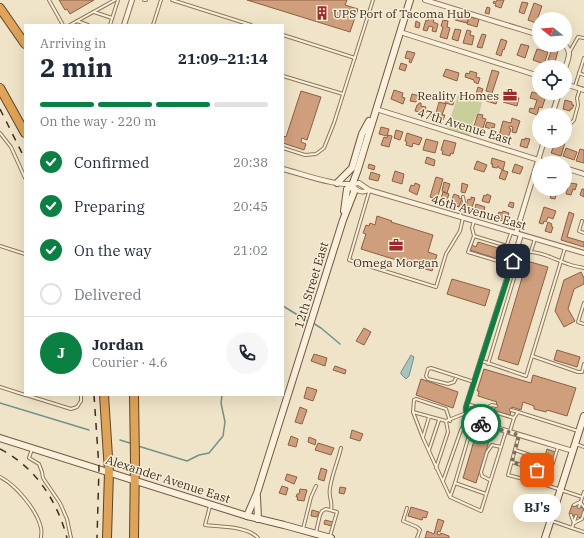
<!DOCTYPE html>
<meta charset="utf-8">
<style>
body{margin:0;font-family:"IBM Plex Serif",serif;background:#f6f6f7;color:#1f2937;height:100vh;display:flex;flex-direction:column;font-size:15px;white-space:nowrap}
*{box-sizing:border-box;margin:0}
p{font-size:13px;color:#747a83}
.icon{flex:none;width:22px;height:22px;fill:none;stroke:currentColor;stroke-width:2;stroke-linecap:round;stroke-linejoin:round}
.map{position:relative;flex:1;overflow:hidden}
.panel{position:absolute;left:24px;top:24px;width:260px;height:372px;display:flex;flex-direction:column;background:#fff;border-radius:0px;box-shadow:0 4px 16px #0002}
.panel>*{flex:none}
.needle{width:26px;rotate:287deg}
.controls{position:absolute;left:532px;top:12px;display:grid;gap:8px}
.controls a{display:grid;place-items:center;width:40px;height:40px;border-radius:50%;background:#fff;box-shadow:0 4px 16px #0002;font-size:20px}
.pin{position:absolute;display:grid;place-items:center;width:34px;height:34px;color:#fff;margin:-17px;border-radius:8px;box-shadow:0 2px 6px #0006}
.courier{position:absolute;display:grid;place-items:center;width:40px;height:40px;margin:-20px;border:3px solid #0b8043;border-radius:50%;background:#fff;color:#222;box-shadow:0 1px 5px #0007}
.bubble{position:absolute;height:28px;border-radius:14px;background:#fff;box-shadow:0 4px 16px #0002;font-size:13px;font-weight:800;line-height:28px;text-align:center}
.head em{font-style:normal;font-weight:800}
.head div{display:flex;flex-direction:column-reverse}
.head{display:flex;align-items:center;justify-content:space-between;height:68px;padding:0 16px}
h1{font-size:26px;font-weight:800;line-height:30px}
.bar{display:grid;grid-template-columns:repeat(4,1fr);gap:6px 4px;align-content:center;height:48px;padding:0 16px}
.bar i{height:5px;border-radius:3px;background:#e0e1e3}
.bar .current{background:#0b8043}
.bar p{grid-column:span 4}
.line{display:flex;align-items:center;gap:10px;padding:0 16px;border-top:1px solid #e0e1e3}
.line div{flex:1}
.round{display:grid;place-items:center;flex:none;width:42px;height:42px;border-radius:21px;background:#f6f6f7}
ol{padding:0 16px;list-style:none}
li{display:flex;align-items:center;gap:12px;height:44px}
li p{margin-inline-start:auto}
li .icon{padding:4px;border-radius:50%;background:#0b8043;color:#fff;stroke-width:4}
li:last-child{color:#747a83}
li i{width:22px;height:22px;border:2px solid #e0e1e3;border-radius:50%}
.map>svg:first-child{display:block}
.green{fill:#c9cf9b}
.water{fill:#a9c4bc;stroke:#6f938a}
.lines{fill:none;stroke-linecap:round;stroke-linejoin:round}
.stream{stroke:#6f938a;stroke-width:1.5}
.building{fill:#cf9f7d;stroke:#8d5f41}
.lane-casing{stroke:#8d765c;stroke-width:4}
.street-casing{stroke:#8d765c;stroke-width:6}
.secondary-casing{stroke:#6f573f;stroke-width:8}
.highway-casing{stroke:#5b4430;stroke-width:10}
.lane{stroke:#faf1dc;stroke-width:2}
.street{stroke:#faf1dc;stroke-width:4}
.secondary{stroke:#faf1dc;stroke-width:6}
.highway{stroke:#e0a458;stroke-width:8}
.rail{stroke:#3d2e20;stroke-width:1.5;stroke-dasharray:7 7;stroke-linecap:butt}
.done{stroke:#7c6e5b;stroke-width:4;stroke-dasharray:0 7.2}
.route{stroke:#0b8043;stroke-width:5}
.labels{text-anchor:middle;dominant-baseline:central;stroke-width:3;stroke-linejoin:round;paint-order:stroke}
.poi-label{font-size:12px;fill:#3d2e20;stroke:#f7eed8;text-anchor:start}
.street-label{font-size:12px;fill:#3d2e20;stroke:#f7eed8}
</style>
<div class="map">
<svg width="584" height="538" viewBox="0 0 584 538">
<rect width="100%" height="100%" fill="#f0e4c8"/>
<path class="green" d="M458,95L482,102L480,111L473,122L470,136L447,128Z"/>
<path class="water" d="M411,355L414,357L409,376L406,379L401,374V372Z"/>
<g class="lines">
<g class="stream">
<path d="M283,306L309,322"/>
<path d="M313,323L321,328L340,344"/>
<path d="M0,403L89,430"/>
<path d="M120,440L133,444"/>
<path d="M138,446L187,461L199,455L209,453L223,436L225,422L221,403L222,395"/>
</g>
</g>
<g class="building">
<path d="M59,0H94L70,14L67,9L65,10Z"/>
<path d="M247,0H347L345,5L358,9L350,32Z"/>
<path d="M497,0H504L501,8L495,6L496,4L493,3L494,1L496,2Z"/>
<path d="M522,2L528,3L524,14L519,12Z"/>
<path d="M534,3L542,6L536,23L528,20Z"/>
<path d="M487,7L490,8L489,14L485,13Z"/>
<path d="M457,14L469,17L467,23L455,20Z"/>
<path d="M469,17L479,19L477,27L467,24Z"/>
<path d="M429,18L434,20L433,22L438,24L436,32L432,31L433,27L429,26L427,31L423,30L426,20L428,21Z"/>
<path d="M443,20L448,21L447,27L450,28L447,39L440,37L443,27L441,26Z"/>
<path d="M416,21L420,23L419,28L415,27Z"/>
<path d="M455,29L461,30L458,41L452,39Z"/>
<path d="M467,30L471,31L470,35L474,36L472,45L463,43Z"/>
<path d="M482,34L486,35L482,48L477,47Z"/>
<path d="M501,39L507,41L504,50L503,49L501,56L496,54Z"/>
<path d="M521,44L529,46L525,58L517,55Z"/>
<path d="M537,49L548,52L544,64L533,60Z"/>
<path d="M552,49L558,51L555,62L548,60Z"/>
<path d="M407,51L415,53L411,63L409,62L410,59L405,58Z"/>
<path d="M548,62L554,63L553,67H546Z"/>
<path d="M401,63L407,65L405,71L399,69Z"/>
<path d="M446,69L459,73L457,81L443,76Z"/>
<path d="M492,70L499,72L492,93L486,91Z"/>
<path d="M470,71L477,73L476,77L480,78L478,84L474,82V80L465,77L466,73L469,74Z"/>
<path d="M478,87L483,89L480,98L475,97Z"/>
<path d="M507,89L513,90L512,95L519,98L517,106L503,102Z"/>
<path d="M394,90L403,93L402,97L405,98L403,104L391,99Z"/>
<path d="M301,91L321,97L307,140L302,138L301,142L306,144L304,150L283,143V136L286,137Z"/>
<path d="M532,92L546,96L542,108L539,107L537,115L529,112L530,108L534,109L537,100L530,98Z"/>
<path d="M412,94L420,96L419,101L417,100L416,102L410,101Z"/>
<path d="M485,94L498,98L496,104L483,100Z"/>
<path d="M446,99L454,101L453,105L445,103Z"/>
<path d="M565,100L572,102V105H574L572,109H570V111L563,109Z"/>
<path d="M439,102L446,104L442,115H445L443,120L430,116L431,111L436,113Z"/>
<path d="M419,103H421V106L426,107L424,115L418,114L419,112L415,111L417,105H418Z"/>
<path d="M478,114L483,115L482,118L486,119L482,131L473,129Z"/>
<path d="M512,118L520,121L516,133L512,132L513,127L510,126L509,128L511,129L508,139L499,136L503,121L511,123Z"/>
<path d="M487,122L495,124L494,128L492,127L491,129L485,127Z"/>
<path d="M381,127L389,129L387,136L379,134Z"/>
<path d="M396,130L403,132L400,140L394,138Z"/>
<path d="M407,133L422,138L419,145L413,143L412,147L406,145L407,142L405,141Z"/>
<path d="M388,135L392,136L389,147L381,145L384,137L387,138Z"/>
<path d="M565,136H567L561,156L551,153L556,141H565Z"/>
<path d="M525,138L530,139L527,148L520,146L522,139L525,140Z"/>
<path d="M426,139L438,142L435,153L423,150Z"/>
<path d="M444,140L456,143L453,154L451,153L450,156L442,154L443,151L441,150Z"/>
<path d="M566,148L577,152L574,160L563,156Z"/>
<path d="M580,149L584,150V163L576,161Z"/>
<path d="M427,157L435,160L434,166L425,163Z"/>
<path d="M492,158L505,162L503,170L499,168V167L498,166L497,168L492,167L493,164H491Z"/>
<path d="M477,161L487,165L484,172L474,169Z"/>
<path d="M369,164L375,166L374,170L368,168Z"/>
<path d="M515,164L523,167L520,174L512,172Z"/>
<path d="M502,170L508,172L505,180L499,178Z"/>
<path d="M395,171L404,174L402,184L392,181Z"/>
<path d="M371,172L380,175L378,181L369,179Z"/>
<path d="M436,177L443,179L437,199L430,197Z"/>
<path d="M444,182L450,184L447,193L442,191Z"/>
<path d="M415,183L420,185L417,195L409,191L411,185L414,186Z"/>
<path d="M462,183L468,185L465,193L461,192Z"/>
<path d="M569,183L577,184L575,190L573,189L571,195L566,194Z"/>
<path d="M553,189H558L555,199L550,198Z"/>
<path d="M582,189H584V197L580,195Z"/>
<path d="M443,192L449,194L447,200L441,198Z"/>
<path d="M454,194L459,196V198L462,199L459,207L450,204Z"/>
<path d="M487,194L491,196L489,203L482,201L484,195L486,196Z"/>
<path d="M471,197L475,198L471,211L465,209L468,199L471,200Z"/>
<path d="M510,202L514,203L513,208L508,206Z"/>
<path d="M476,204L485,207L483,214L474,211Z"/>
<path d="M544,207L556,211L553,219L548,217L546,222L544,221L543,224L539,223Z"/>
<path d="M503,211L509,213L506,222L499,220L500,217L497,216L499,212L502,213Z"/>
<path d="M569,212L574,214L567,237L584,242V247L561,240Z"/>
<path d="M377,216L392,221L391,222L433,235L428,252L437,255L432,271L361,249L366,234L363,233L366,225L369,226L370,223L375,225Z"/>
<path d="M548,222L552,224L551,226L553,227L551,233L545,231Z"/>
<path d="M478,242L501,249L498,259L470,250L472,245L476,247Z"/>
<path d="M527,261L548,267L518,365L498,359Z"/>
<path d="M581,272L584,278V284L574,289L568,309L575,321L564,327L555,311L564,280Z"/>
<path d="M452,279L490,290L485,306L447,294Z"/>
<path d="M364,328L371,332L364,345L356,341Z"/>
<path d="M557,350L580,357L577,367L554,360Z"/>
<path d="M314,354L327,358L325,366L311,361Z"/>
<path d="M335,366L346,370L345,374L333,370Z"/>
<path d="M484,369L531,383L533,375L576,388L567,416L547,410L546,412L534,409V406L523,402L521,410L512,407L510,415L494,411L497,402L478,396L479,391H477Z"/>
<path d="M421,379L458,392L453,408L416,395Z"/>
<path d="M307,387L317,390L313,401L304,398Z"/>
<path d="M300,407L307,410L302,424L295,422Z"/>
<path d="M352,430L363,434L360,441L350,438Z"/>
<path d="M476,434L490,438L476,483L463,478Z"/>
<path d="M291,436L298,439L296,447L288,445Z"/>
<path d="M309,437L316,440L315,445L308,442Z"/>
<path d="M318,443L334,448L331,455L315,450Z"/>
<path d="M547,449L555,452L550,468L542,465Z"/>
<path d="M321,468L327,470L324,481L318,479Z"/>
<path d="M287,474L297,477L294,484L285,480Z"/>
<path d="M282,486L288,488L286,495L279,493Z"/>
<path d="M340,487L346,488L344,494L339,493Z"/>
<path d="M300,489L307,490L304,501L297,500L298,497H296L297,494H299Z"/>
<path d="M572,505L584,508L581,518L569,514Z"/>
<path d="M411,507L428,512L426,518L423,517L422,520L408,516Z"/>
<path d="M312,510L319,512L317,517L311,516Z"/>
<path d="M438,519L444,521L440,532L438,531L437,534L440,535L441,533L449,536V538H425L427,531L434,534Z"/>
<path d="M325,520L333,522L332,526L324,524Z"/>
</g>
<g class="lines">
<defs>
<g id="lane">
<path d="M49,0L63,25"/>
<path d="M144,0H146"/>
<path d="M172,0L251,25"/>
<path d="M94,12L112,18"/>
<path d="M77,21L88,25"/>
<path d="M70,25L115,0"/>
<path d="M110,25L118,0"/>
<path d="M153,25L161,0"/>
<path d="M283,35L355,58"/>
<path d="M569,53L578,37L584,38"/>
<path d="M579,73L584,75"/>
<path d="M283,76L343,94"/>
<path d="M575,86L584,58"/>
<path d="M565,124L571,123L574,120L578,105L577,98L580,89"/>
<path d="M0,133L11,147L25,178"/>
<path d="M283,148L305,155L316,154L324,148L334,123L373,0"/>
<path d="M369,192L349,260L436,287L446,254L460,231L463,218"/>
<path d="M460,215L464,202L463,197"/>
<path d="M582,221L579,231L584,233"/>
<path d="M474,236L472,228L474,221"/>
<path d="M0,246L25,254"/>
<path d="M507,246L474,236L468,252L501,262L511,233"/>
<path d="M531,251L535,239"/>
<path d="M584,303L578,322L584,324"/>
<path d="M532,356L578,372H582L584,364"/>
<path d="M482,361L526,376L565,248"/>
<path d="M488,364L522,252C539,250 554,259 568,264C573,266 579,267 584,268"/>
<path d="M457,376L454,382L448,384L428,379L426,376L428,369L431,368L474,382"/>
<path d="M0,387L25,395"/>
<path d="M26,395L71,409L77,407L81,401V395"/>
<path d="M467,404L514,418"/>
<path d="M484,409L492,405L496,406"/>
<path d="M511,410L518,412"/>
<path d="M413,412L446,421L466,413"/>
<path d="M450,421L446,409L416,399L414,400L413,412L423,438L450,497L481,511L506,431"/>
<path d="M473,422L455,483L486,494"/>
<path d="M510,431L514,418L518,412L578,431"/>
<path d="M519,435L508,475L546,485L582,497"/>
<path d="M423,437L429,417"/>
<path d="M576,444L584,447"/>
<path d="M32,449L29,458L39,464L42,472L43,478L60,503L67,519L71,538"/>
<path d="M429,450L439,420"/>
<path d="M515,450L542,459"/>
<path d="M512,462L550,474"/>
<path d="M436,468L448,432L446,421"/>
<path d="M0,477C16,485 37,510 41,528C42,531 41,535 41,538"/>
<path d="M490,480L482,476L481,472L487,452L492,445L501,447"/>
<path d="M443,481L461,430L468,417"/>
<path d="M546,485L558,447"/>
<path d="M450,497L455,483"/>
<path d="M574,505L580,502L584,507"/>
<path d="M210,506L205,525C220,527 248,526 258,538"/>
<path d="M579,507L584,492"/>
<path d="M407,508L403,521L417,527L420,530L417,538"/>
<path d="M331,510C333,502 328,496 330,488C332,474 338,461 341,448"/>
<path d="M571,515L574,523L582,519L584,512"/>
<path d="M552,521L572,528L576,516"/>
<path d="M572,528L584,532"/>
<path d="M303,529L311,497L316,486"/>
<path d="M316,532L320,515L322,511L326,509L337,512L330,536"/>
</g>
<g id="street">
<path d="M425,0L539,35"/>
<path d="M124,25L132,0"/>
<path d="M400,32L539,76"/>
<path d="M565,45C572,52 568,60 565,68"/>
<path d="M565,84L584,90"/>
<path d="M376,109L548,163"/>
<path d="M552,115L559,93"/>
<path d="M565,168L584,174"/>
<path d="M283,169C303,174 339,188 359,183L369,190L584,253"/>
<path d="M354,187C358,192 362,193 369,190"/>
<path d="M516,233L544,141"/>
<path d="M521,235L466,407C465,413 467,418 473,421L573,451"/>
</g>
<g id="secondary">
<path d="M337,183L352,168L362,134L369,121"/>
<path d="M344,211L347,189L352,185L357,172L410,0"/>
<path d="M0,438L247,516L284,525L331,538"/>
<path d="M257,497L258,519"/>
<path d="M247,516L257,493L343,220L354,192L352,185"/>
<path d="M545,538L584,416"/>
</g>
<g id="highway">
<path d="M0,8L25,44"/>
<path d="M0,88L25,133"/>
<path d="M104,395L109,472L107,538"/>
<path d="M134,395L135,460L134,538"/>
</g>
</defs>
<use href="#lane" class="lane-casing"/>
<use href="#street" class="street-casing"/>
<use href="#secondary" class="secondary-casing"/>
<use href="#highway" class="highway-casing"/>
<use href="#lane" class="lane"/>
<use href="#street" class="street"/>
<use href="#secondary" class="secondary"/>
<use href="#highway" class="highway"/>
<g class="rail">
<path d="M0,109L25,159"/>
<path d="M94,395L99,468L97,538"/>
<path d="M0,449C35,467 57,500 67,538"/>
</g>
</g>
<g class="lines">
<path class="done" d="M481,424L519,435L512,462L537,470"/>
<path class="route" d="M481,424C472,421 465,418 466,407L513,261"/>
</g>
<defs>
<symbol id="building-bare" viewBox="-9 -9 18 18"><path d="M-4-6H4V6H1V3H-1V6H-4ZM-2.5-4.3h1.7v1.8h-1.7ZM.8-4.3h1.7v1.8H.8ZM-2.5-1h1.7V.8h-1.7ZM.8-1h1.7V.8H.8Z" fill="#9e2a2b" stroke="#f7eed8" stroke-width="2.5" paint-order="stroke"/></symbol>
<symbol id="office-bare" viewBox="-9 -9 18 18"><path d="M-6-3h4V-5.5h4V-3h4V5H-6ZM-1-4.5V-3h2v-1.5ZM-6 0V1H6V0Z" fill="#9e2a2b" stroke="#f7eed8" stroke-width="2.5" paint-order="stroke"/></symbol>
</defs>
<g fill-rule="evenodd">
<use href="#building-bare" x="312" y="3" width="20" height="20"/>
<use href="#office-bare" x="500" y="85" width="20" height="20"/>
<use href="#office-bare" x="386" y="235" width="20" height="20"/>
</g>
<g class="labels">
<g class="poi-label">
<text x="333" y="13">UPS Port of Tacoma Hub</text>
<text x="499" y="95" text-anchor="end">Reality Homes</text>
<text x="396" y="262" text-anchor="middle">Omega Morgan</text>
</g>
<g class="street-label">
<text transform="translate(465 126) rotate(17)">47th Avenue East</text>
<text transform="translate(479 212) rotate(16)">46th Avenue East</text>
<text transform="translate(311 285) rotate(-73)">12th Street East</text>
<text transform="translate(168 479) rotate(18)">Alexander Avenue East</text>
</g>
</g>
</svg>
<div class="controls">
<a><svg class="needle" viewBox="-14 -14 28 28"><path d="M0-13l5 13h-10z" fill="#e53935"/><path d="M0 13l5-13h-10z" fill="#747a83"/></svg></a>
<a><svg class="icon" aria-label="locate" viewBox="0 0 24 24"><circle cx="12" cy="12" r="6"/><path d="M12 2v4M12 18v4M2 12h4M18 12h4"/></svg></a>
<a>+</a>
<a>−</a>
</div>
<div class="pin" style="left:537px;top:470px;background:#ea580c"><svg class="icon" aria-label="bag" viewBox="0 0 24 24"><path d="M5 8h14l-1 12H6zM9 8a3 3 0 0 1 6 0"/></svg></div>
<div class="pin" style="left:513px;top:261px;background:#1f2937"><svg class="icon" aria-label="home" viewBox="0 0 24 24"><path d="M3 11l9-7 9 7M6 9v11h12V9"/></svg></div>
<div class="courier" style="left:481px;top:424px"><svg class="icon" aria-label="bike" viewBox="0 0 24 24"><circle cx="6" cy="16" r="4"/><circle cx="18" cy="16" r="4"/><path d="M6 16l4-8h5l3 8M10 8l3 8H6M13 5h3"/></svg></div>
<div class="bubble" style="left:513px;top:494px;width:48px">BJ's</div>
<section class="panel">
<div class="head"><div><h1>2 min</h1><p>Arriving in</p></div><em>21:09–21:14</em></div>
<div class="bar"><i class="current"></i><i class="current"></i><i class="current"></i><i></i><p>On the way · 220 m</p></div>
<ol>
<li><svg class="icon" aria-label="check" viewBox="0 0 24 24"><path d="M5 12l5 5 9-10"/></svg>Confirmed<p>20:38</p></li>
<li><svg class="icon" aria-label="check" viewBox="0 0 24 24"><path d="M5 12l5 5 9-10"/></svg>Preparing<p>20:45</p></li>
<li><svg class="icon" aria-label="check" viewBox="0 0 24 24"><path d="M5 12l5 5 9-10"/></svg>On the way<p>21:02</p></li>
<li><i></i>Delivered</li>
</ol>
<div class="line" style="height:72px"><b class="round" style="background:#0b8043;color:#fff">J</b><div><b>Jordan</b><p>Courier · 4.6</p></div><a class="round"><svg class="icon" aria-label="phone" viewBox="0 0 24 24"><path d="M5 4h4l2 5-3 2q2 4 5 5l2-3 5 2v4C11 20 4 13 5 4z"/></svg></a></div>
</section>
</div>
